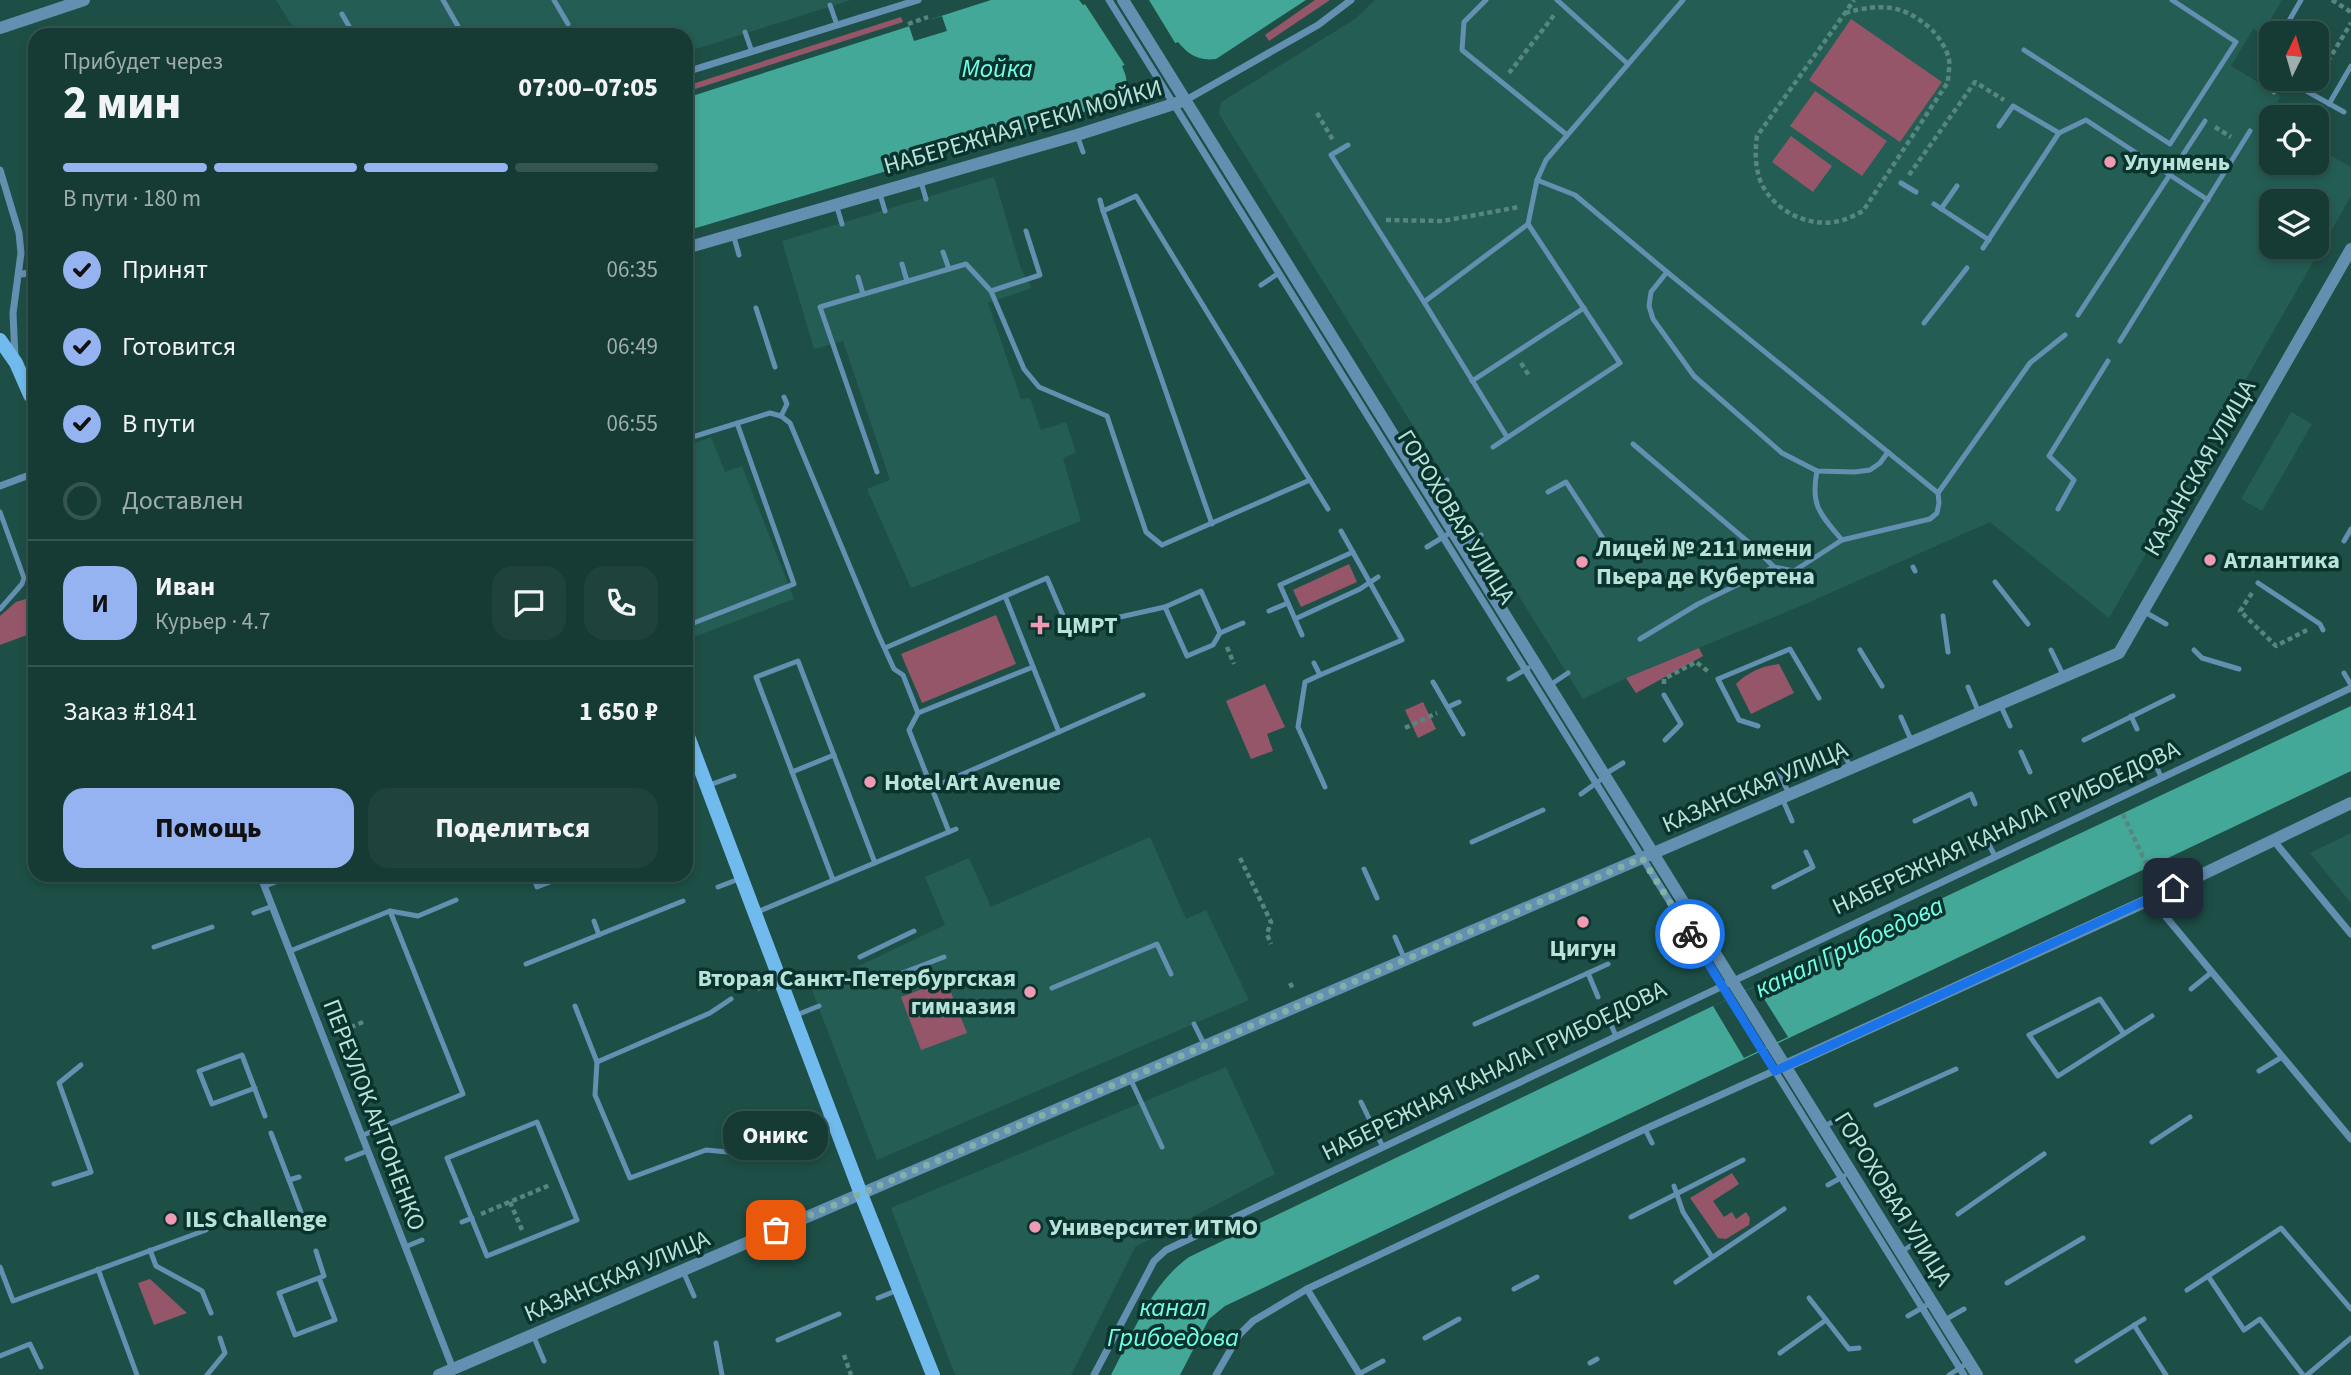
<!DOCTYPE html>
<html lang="ru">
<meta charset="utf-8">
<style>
body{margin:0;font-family:"Source Sans 3",sans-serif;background:#1f423d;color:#f1f3f6;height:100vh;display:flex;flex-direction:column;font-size:26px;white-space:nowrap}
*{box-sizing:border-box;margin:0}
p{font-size:23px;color:#9eadad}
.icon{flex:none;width:38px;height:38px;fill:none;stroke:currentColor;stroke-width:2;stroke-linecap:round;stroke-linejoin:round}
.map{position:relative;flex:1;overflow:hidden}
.side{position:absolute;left:28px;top:28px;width:665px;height:854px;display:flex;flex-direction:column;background:#163b35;border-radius:21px;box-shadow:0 4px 10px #0003,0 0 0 2px #355550}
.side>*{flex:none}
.needle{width:46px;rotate:5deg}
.controls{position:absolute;left:2259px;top:21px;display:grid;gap:14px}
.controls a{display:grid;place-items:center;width:70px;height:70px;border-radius:14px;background:#163b35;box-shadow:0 4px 10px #0003,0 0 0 2px #355550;font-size:35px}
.pin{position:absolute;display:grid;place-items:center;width:60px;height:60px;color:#fff;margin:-30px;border-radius:14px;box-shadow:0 4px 10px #0006}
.courier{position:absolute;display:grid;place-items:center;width:70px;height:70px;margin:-35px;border:5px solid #1a73e8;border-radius:50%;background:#fff;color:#222;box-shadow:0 2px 9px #0007}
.bubble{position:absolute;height:49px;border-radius:21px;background:#163b35;box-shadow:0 4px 10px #0003,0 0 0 2px #355550;font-size:23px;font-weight:800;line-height:49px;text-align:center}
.summary em{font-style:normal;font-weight:800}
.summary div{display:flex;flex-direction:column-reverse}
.summary{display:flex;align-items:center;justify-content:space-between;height:119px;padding:0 35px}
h1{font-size:46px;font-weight:800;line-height:52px}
.bar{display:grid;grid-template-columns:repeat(4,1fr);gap:10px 7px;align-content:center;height:84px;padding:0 35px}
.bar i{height:9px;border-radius:5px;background:#355550}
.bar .current{background:#95b2f1}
.bar p{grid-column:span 4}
.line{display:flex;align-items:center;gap:18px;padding:0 35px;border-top:2px solid #355550}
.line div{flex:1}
.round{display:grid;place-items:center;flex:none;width:74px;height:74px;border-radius:21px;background:#1f423d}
ol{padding:0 35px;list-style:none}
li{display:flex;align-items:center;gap:21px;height:77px}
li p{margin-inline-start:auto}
li .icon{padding:7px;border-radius:50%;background:#95b2f1;color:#111;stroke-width:4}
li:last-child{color:#9eadad}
li i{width:38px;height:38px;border:4px solid #355550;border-radius:50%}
.action{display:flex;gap:14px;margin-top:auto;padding:14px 35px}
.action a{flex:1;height:80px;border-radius:21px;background:#95b2f1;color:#111;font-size:28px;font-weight:800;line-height:80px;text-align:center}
.action a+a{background:#1f423d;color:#f1f3f6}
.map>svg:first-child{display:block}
.built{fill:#245d54;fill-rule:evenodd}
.green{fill:#96566a}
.water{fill:#44a898}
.pier{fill:#1d4f47}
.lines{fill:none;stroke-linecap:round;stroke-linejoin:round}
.path{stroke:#56867d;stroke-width:4.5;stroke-dasharray:5 3.5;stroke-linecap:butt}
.service{stroke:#6390b1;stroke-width:5}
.minor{stroke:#6390b1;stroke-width:7}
.tertiary{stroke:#6390b1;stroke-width:12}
.secondary{stroke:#70baee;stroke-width:14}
.done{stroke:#82afa7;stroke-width:7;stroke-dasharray:0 12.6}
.route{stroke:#1a73e8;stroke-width:9}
.poi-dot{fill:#f19ab3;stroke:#0a332d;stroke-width:2.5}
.labels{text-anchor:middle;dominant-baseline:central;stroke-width:7;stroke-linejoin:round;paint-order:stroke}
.street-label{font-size:24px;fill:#b8e3da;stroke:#0a332d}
.poi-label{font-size:24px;font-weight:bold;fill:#b8e3da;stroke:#0a332d;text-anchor:start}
.water-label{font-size:26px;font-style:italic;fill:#73fee7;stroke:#0a332d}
</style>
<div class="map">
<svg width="2351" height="1375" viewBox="0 0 2351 1375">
<rect width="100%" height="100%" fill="#1d4f47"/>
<g class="built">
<path d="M276,0H851L686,52V35H298Z"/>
<path d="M1375,0H2282L2262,34L2253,29L2231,66L2281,96L2267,120L2271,123L2272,163H2317V148L2351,167V196L2109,618L1990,522L1803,605L1626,678L1583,699L1219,114L1221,102L1355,19ZM2272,201H2317V247H2272Z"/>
<path d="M994,177L1021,269L1032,288L988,303L1021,399L1030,398L1041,430L1066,422L1076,453L1063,458L1081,521L911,588L867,489L890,480L843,341L814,349L782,241Z"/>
<path d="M2291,412L2312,424L2262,511L2241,499Z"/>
<path d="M711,437L725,472L742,466L794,599L686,640V446Z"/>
<path d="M2351,833V903L2310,853Z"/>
<path d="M1150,837L1186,919L1206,910L1249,1000L877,1160L810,985L863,964L945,925L925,877L969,858L991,907Z"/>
<path d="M1226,1067L1275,1174L1135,1247L1071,1375H955L891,1208Z"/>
</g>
<g class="green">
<path d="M1315,0H1330L1269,41L1265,35Z"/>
<path d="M901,17L903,22L686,92V86Z"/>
<path d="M1851,19L1942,82L1900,142L1809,80Z"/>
<path d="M1815,91L1887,141L1862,176L1790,126Z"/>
<path d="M1791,136L1832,166L1813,192L1772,162Z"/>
<path d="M1349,564L1357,582L1301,607L1293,590Z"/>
<path d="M35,596V632L0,645V616L16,602Z"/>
<path d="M996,615L1016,664L922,703L901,654Z"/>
<path d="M1699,648L1703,656L1636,693L1626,678Z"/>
<path d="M1779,664L1794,693L1751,714L1736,684C1748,672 1762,666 1779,664Z"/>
<path d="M1265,684L1285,727L1267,734L1273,751L1251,759L1226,701Z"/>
<path d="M1423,702L1436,729L1418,738L1405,710Z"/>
<path d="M946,980L967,1033L921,1050L901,997Z"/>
<path d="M1732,1173L1739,1184L1713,1201L1724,1217L1732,1212L1736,1219L1746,1212L1750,1218L1749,1225L1726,1239L1718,1238L1690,1198Z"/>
<path d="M150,1279L187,1313L154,1325L138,1283Z"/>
</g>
<g class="water">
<path d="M991,0H1079L1083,5L1096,0H1306L1216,59C1198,61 1189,55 1178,42L1122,66C1128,80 1130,90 1117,102L686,231V98Z"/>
<path d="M2351,706V771L1225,1306L1209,1319L1180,1375H1111C1133,1334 1150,1285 1189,1257L1713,1006Z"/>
</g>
<g class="pier">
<path d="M1087,0H1149L1177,46L1126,67L1083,1Z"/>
<path d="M930,16L932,19L942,16L947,31L914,41L908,23Z"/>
<path d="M35,331V389L0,402V344Z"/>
<path d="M1756,986L1788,1037L1744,1058L1713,1006Z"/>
</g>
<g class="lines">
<g class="path">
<path d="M2332,0L2351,12"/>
<path d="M1845,13C1881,3 1904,4 1932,30C1939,37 1947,50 1949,59C1950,66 1948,75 1948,82L1863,211C1857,214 1850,218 1843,220C1811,230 1772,211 1760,180C1755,165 1755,152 1757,136L1845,13L1854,0"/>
<path d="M908,24L928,17"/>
<path d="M2317,68L2322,71L2351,23"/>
<path d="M1509,73L1555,14"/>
<path d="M1317,113L1333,140"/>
<path d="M2215,127L2231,137"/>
<path d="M1909,175L1975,82L2004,100"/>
<path d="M1386,220L1443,221L1519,207"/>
<path d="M1521,363L1530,377"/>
<path d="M2252,593L2240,611L2276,646L2307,630"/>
<path d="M1227,647L1234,664"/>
<path d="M1664,684V679L1696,662L1709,672"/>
<path d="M1405,728L1437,713"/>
<path d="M2123,814L2148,868"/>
<path d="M1240,858L1271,922L1267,934L1271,944"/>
<path d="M1290,983L1293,989"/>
<path d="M335,1034L363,1022"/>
<path d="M510,1202L522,1230"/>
<path d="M481,1214L550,1185"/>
<path d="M844,1355L851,1375"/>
</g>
<g class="service">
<path d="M443,0L463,35"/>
<path d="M554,0L568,24"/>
<path d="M1486,0L1464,22L1462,50L1567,135"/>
<path d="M1557,0L1628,64"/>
<path d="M830,5L837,25"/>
<path d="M342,14L354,35"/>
<path d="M745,32L752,52"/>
<path d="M2282,33L2301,0"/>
<path d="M2024,50L2170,144L2236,42L2172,0"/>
<path d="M2272,51L2263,66L2272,71"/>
<path d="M2285,79L2344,112"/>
<path d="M2274,92L2282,79"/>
<path d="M2329,104L2351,66"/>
<path d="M1999,126L2013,106L2059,133"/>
<path d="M1077,135L1083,152"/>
<path d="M1348,145L1331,155L1424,302L1528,224L1537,180L1546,160L1683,0"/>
<path d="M1537,180L1575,195L1667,272L1938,493L2030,363L2065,335"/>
<path d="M921,182L926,199"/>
<path d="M1901,183L1916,192"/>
<path d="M880,194L885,211"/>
<path d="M1100,200L1103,211"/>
<path d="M836,204L842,224"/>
<path d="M1934,204L1989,240"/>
<path d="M1941,209L1957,186"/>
<path d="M733,234L739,255"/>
<path d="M1983,248L2059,133L2086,120L2208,200"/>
<path d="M943,252L949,269"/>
<path d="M902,264L907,281"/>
<path d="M1667,272L1651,292L1649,306L1653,319L1694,376L1782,453L1817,471L1855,472L1870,470L1880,463L1888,452"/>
<path d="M858,277L863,294"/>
<path d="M1261,285L1279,273"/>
<path d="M991,291L1024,369L1039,387L1107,416L1146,532L1162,545L1310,480L1328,509"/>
<path d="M1424,302L1507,437"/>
<path d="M756,308L775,367"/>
<path d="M2078,315L2205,121"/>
<path d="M1924,323L1967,268"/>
<path d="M2120,341L2250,131"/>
<path d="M1472,381L1584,308"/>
<path d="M781,416L787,404L784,397"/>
<path d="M686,439L770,413L781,416L790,423L878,634L894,669L903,675L918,713L909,730L949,832"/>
<path d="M1633,444L1754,547L1774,567"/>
<path d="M1493,447L1620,363L1528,224"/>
<path d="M877,472L820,307L966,264L991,291L1040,275L1026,231"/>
<path d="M1430,492L1447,480"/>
<path d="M1548,492L1566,482L1606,543"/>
<path d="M2058,509L2074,480L2049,456L2108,361"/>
<path d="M0,512L24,578L22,584L0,609"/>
<path d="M1212,524L1103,211L1136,196L1310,480"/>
<path d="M1842,540L1930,519L1937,513L1939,503L1938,493"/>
<path d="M2344,541L2351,529"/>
<path d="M1427,547L1453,531"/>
<path d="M1463,547L1481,535"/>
<path d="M1913,567L1915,571"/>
<path d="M1995,582L2028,624"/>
<path d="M2258,583L2320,624L2323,630"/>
<path d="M1005,596L1059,732"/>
<path d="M1288,603L1280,585L1353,552"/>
<path d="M1165,607L1187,656L1213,645L1220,633L1243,623"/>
<path d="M1269,611L1288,603L1302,635"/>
<path d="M2143,611L2166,624"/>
<path d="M1943,616L1948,652"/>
<path d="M1295,619L1360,589L1378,577"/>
<path d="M686,626L794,584L737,423"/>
<path d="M1640,639L1698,604L1774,567L1794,571L1842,540C1821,515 1810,506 1817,471"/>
<path d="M885,648L1047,578L1070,632L1093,623L1165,607L1201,591L1220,633"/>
<path d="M1860,650L1882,686"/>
<path d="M2051,650L2064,677"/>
<path d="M2194,650L2202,658L2239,669"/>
<path d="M1314,663L1320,675L1305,682L1298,727L1325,787"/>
<path d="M2344,673L2351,685"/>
<path d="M1320,675L1402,640L1341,531"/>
<path d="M1509,679L1528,668"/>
<path d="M1433,682L1463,734"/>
<path d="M1550,685L1568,673"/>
<path d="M1968,687L1979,713"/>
<path d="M1664,695L1681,724L1665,740"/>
<path d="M2000,704L2010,726"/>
<path d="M1448,707L1459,702"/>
<path d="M918,713L1033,667"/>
<path d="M2131,716L2137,729"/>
<path d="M1901,717L1912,742"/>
<path d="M1758,726L1739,720L1718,679L1790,649L1819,698"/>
<path d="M2084,740L2173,696"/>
<path d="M1839,744L1851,768"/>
<path d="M2021,752L2030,772"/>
<path d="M2155,763L2161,777"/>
<path d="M1777,771L1789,793"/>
<path d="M792,772L834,755"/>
<path d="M1605,774L1623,763"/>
<path d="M707,786L734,776"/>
<path d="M931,788L1143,695"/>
<path d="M1581,794L1599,781"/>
<path d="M1782,798L1792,821"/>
<path d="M1915,821L1971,794L1975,804"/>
<path d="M1472,842L1543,810"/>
<path d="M1988,843L1995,856"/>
<path d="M1364,869L1377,898"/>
<path d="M533,875L537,887L568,875"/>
<path d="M576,875L577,879"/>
<path d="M833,880L756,677L798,661L875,863"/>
<path d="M265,886L284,879"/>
<path d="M718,887L739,879"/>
<path d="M1774,887L1813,867L1806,852"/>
<path d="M254,913L273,906"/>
<path d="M755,913L956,829"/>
<path d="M594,921L599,935"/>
<path d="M1395,937L1405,960"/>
<path d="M154,947L212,927"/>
<path d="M290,951L390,911L418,916L456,900"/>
<path d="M860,957L914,931"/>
<path d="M526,964L683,901"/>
<path d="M1588,973L1598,997"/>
<path d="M871,985L944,957"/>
<path d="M783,987L808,978"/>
<path d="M759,988L779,980"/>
<path d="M1052,988L1157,944L1171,974"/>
<path d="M2191,989L2212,972"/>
<path d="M575,1006L597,1062L595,1095L630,1178L706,1150L738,1153L787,1133"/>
<path d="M794,1016L819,1006"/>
<path d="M1608,1018L1616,1036"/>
<path d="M1194,1024L1205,1046"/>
<path d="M1475,1024L1608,964"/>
<path d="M2124,1034L2100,999L2029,1035L2058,1076L2152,1016"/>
<path d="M597,1062L710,1013L731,999"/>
<path d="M2259,1071L2282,1057"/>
<path d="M1130,1078L1162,1147"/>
<path d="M255,1088L212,1104L199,1071L242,1055L265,1116"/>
<path d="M1361,1102L1383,1147"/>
<path d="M1876,1105L1956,1069"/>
<path d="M537,1122L577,1220L487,1256L447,1158Z"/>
<path d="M812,1123L829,1116"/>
<path d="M1823,1127L1838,1119"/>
<path d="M1645,1129L1652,1143"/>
<path d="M271,1133L289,1180L299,1177"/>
<path d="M361,1136L463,1094L390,911"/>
<path d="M2152,1142L2190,1117"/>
<path d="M347,1159L367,1151"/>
<path d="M289,1180L308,1231"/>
<path d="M54,1184L91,1172L59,1083L81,1065"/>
<path d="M1828,1185L1844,1176"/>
<path d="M1674,1186L1683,1212L1712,1257"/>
<path d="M1958,1214L2044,1154"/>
<path d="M1631,1217L1743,1160"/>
<path d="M462,1222L472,1218"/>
<path d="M405,1247L422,1240"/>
<path d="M150,1250L156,1266L202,1291L211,1313"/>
<path d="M316,1251L324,1276L279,1293L295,1335L335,1320L319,1278"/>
<path d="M1901,1252L1918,1241"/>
<path d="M0,1267L13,1301L206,1230"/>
<path d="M98,1269L137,1375"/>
<path d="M683,1271L694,1296"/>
<path d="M2208,1276L2244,1330L2260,1319L2303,1375"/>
<path d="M1676,1282L1784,1209"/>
<path d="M2007,1283L2083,1238"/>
<path d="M1514,1289L1537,1277"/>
<path d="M2187,1290L2281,1228L2351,1309"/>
<path d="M878,1298L898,1290"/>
<path d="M1809,1298L1849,1349L1859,1348"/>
<path d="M1908,1316L1932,1302"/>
<path d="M1943,1321L1964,1309"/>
<path d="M2134,1325L2166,1375"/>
<path d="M533,1335L544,1361"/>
<path d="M1425,1338L1459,1319"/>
<path d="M778,1340L839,1314"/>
<path d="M716,1343L722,1375"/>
<path d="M1780,1353L1826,1320"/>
<path d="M0,1356L30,1344L41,1367"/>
<path d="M2077,1361L2144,1319"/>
<path d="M1590,1363L1597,1359"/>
<path d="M1359,1374L1383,1361"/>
<path d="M207,1375L225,1353L220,1338"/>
<path d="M1949,1375L1969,1362"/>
<path d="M2307,1375L2351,1338"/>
</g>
<g class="minor">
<path d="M1109,0L1964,1375"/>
<path d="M686,72L918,0"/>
<path d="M1186,100L1318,25L1351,0"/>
<path d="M0,170L19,233L21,253L13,313L15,358"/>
<path d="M20,274L35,273"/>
<path d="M0,486L35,473"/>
<path d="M2274,841L2351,934"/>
<path d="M260,875L453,1369"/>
<path d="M2151,899L2351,1139"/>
<path d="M1307,1289L1360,1375"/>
<path d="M1094,1375L1154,1261L1166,1250L2351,688"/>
<path d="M1216,1375L1239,1335L1253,1321L1307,1289L1645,1129L1776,1070"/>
</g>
<g class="tertiary">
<path d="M1123,0L1977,1375"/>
<path d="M0,28L84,0"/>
<path d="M686,248L1077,135L1186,100"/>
<path d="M1785,1066L2151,899L2351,803"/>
<path d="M439,1375L2119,653L2351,249"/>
</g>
<g class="secondary">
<path d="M0,340L16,363L30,395L35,401"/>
<path d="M686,731L861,1194L933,1375"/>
</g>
</g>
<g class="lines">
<path class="done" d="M776,1230L1642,858L1690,934"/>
<path class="route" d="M1690,934L1775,1071L2173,888"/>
</g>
<g class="poi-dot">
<circle cx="2110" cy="162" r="7"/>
<circle cx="2210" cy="560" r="7"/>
<circle cx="1582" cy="562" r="7"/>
<path d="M1036.5 614.5h7v7h7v7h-7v7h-7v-7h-7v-7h7z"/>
<circle cx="870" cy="782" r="7"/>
<circle cx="1583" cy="922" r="7"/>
<circle cx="1030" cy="992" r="7"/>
<circle cx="171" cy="1219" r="7"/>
<circle cx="1035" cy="1227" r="7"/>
</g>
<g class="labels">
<g class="street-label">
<text transform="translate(1023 127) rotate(-16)">НАБЕРЕЖНАЯ РЕКИ МОЙКИ</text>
<text transform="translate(2200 468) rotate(-60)">КАЗАНСКАЯ УЛИЦА</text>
<text transform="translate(1456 517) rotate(58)">ГОРОХОВАЯ УЛИЦА</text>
<text transform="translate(1755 787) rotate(-23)">КАЗАНСКАЯ УЛИЦА</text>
<text transform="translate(2006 828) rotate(-25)">НАБЕРЕЖНАЯ КАНАЛА ГРИБОЕДОВА</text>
<text transform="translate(1494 1071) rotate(-26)">НАБЕРЕЖНАЯ КАНАЛА ГРИБОЕДОВА</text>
<text transform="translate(374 1115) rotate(69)">ПЕРЕУЛОК АНТОНЕНКО</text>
<text transform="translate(1893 1199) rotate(58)">ГОРОХОВАЯ УЛИЦА</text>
<text transform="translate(617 1276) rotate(-23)">КАЗАНСКАЯ УЛИЦА</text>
</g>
<g class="poi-label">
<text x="2124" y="162">Улунмень</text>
<text x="1596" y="548">Лицей № 211 имени<tspan x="1596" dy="28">Пьера де Кубертена</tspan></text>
<text x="2224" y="560">Атлантика</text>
<text x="1056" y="625">ЦМРТ</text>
<text x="884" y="782">Hotel Art Avenue</text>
<text x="1583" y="948" text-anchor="middle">Цигун</text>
<text x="1016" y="978" text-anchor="end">Вторая Санкт-Петербургская<tspan x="1016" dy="28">гимназия</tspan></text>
<text x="185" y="1219">ILS Challenge</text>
<text x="1049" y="1227">Университет ИТМО</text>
</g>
<g class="water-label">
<text x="997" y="68">Мойка</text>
<text transform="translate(1849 947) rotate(-25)">канал Грибоедова</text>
<text x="1173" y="1307">канал<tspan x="1173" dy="30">Грибоедова</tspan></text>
</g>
</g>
</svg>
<div class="controls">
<a><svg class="needle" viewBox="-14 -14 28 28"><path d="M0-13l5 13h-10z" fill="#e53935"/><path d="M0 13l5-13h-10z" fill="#9eadad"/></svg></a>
<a><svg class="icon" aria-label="locate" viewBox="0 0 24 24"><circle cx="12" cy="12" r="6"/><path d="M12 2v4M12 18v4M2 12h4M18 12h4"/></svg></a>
<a><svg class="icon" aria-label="layers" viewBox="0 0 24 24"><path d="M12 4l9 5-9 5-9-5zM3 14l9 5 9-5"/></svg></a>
</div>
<div class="pin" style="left:776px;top:1230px;background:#ea580c"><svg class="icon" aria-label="bag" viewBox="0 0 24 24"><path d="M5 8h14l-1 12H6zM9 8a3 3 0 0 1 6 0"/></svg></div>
<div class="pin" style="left:2173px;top:888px;background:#1f2937"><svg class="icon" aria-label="home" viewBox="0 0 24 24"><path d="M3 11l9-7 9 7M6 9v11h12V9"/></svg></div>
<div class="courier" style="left:1690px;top:934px"><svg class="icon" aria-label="bike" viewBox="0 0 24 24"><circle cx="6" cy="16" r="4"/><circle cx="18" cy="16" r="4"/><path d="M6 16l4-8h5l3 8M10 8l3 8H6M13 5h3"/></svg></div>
<div class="bubble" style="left:723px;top:1111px;width:105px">Оникс</div>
<section class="side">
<div class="summary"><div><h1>2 мин</h1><p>Прибудет через</p></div><em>07:00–07:05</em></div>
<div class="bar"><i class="current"></i><i class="current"></i><i class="current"></i><i></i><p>В пути · 180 m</p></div>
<ol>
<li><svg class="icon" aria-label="check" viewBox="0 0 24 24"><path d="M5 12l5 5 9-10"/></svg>Принят<p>06:35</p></li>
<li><svg class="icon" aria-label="check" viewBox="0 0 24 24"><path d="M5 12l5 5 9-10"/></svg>Готовится<p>06:49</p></li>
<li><svg class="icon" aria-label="check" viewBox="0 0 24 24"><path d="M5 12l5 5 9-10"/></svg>В пути<p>06:55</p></li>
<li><i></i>Доставлен</li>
</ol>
<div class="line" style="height:126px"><b class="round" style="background:#95b2f1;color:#111">И</b><div><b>Иван</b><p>Курьер · 4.7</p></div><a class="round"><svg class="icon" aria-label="chat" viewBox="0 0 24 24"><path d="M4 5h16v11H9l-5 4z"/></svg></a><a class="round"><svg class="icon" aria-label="phone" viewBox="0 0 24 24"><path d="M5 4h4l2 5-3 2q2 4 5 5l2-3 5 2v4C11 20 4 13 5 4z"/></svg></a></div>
<div class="line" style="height:91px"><div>Заказ #1841</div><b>1 650 ₽</b></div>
<div class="action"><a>Помощь</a><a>Поделиться</a></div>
</section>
</div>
